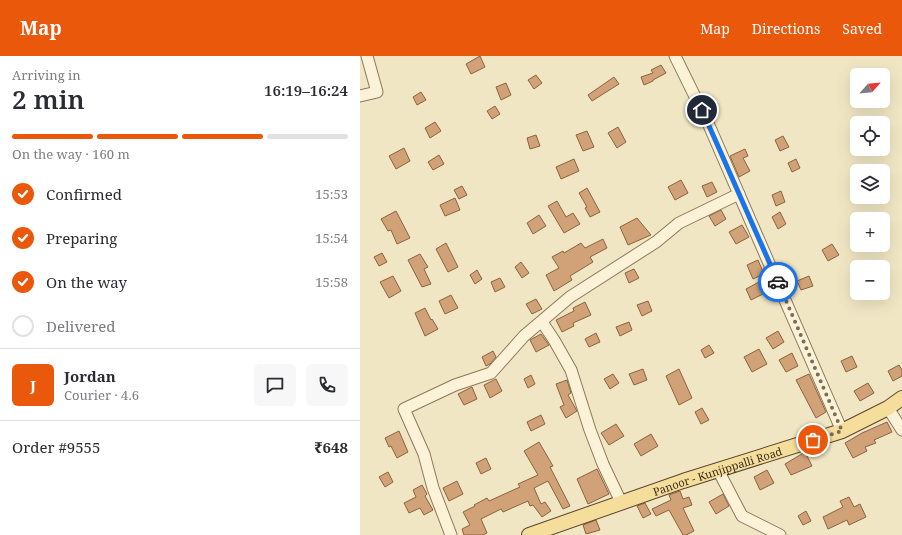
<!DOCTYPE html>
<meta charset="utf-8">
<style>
body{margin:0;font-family:"Noto Serif",serif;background:#f7f7f7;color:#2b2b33;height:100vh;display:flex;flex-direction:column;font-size:15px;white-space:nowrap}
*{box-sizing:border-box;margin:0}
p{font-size:13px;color:#7c7c81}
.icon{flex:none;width:22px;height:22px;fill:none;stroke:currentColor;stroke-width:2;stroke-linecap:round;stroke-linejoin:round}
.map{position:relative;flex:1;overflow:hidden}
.details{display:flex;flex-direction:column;background:#fff;width:360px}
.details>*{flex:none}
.needle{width:26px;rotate:63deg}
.fabs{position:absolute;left:490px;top:12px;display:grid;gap:8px}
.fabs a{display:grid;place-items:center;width:40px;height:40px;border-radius:6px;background:#fff;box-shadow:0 4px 16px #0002;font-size:20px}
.pin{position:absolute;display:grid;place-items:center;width:34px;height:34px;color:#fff;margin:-17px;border:2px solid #fff;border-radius:50%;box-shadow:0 1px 4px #0007}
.courier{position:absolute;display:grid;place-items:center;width:40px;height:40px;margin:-20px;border:3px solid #1a73e8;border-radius:50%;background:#fff;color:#222;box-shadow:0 1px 5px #0007}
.summary em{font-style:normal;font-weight:600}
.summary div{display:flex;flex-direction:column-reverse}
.summary{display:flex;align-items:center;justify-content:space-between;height:68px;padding:0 12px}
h1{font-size:26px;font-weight:600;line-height:30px}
.bar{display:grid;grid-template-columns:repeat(4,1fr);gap:6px 4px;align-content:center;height:48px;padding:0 12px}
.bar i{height:5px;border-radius:3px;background:#e1e1e2}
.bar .on{background:#ea580c}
.bar p{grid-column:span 4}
.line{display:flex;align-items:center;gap:10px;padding:0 12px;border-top:1px solid #e1e1e2}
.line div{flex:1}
.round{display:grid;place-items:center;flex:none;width:42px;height:42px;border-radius:6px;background:#f7f7f7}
ol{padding:0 12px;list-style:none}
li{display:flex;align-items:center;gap:12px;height:44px}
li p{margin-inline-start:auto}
li .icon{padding:4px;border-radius:50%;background:#ea580c;color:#fff;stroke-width:4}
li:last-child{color:#7c7c81}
li i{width:22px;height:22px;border:2px solid #e1e1e2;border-radius:50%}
header{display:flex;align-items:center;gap:24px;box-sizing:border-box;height:56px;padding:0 20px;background:#ea580c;color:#fff}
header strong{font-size:19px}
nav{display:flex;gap:22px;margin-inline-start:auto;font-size:14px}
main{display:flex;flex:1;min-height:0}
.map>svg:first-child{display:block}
.building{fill:#d1a278;stroke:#8d623e}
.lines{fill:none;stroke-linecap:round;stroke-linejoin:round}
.minor-casing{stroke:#8d7859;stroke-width:13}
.major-casing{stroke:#5a452e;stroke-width:16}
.minor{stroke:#fbf2d8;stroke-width:11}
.major{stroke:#f5de9b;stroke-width:14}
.done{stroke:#7b6e58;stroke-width:4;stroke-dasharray:0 7.2}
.route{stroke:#1a73e8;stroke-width:5}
.labels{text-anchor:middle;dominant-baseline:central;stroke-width:3.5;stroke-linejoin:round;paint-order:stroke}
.street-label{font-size:11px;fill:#3c2e1e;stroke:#f8efd5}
</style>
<header>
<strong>Map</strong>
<nav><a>Map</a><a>Directions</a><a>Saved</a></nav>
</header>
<main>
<section class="details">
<div class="summary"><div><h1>2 min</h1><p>Arriving in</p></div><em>16:19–16:24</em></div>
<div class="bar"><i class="on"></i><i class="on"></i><i class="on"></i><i></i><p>On the way · 160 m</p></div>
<ol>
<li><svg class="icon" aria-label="check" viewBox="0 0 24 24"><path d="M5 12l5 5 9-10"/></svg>Confirmed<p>15:53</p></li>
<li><svg class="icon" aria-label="check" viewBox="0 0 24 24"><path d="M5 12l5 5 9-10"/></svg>Preparing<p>15:54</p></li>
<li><svg class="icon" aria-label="check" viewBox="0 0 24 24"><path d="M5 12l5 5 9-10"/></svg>On the way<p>15:58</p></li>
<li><i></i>Delivered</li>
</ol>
<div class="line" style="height:72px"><b class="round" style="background:#ea580c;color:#fff">J</b><div><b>Jordan</b><p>Courier · 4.6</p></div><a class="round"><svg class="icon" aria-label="chat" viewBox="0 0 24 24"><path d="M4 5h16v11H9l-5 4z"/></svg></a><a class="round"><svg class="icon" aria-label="phone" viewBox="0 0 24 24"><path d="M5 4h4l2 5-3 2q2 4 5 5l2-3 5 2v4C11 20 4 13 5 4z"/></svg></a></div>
<div class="line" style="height:52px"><div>Order #9555</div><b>₹648</b></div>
</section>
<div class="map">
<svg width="542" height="479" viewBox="0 0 542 479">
<rect width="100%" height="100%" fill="#f1e6c4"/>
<g class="building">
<path d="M120,0L125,11L111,18L106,8Z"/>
<path d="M301,9L306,17L293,24V25L284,29L281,21L293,17L291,14Z"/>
<path d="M176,19L182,27L174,33L168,24Z"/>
<path d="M254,21L259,28L232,45L228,39Z"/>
<path d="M146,27L151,39L141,44L136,31Z"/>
<path d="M61,36L66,44L57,49L53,41Z"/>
<path d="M135,50L140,58L132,63L127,55Z"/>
<path d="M75,66L81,75L70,82L65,72Z"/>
<path d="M258,71L266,86L257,92L248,77Z"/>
<path d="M227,75L234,91L223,95L216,79Z"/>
<path d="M176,79L180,90L170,93L167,82Z"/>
<path d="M423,80L429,91L420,95L415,84Z"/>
<path d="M44,92L50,105L36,113L29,100Z"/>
<path d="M385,93L388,100L383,102L390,115L379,121L370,100Z"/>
<path d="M79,99L84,108L73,114L68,106Z"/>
<path d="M214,103L219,115L201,123L196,111Z"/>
<path d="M436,103L440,112L432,116L428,107Z"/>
<path d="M321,124L328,137L315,144L308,131Z"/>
<path d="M352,126L357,136L347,141L342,130Z"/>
<path d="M102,130L107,139L99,143L94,134Z"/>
<path d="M227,132L240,156L230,161L225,152L227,151L219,137Z"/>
<path d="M421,135L425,146L416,150L412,139Z"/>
<path d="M95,142L100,154L85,160L80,149Z"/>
<path d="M197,145L206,161L213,157L220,168L204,177L188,150Z"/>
<path d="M361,154L366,163L355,170L349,160Z"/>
<path d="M36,155L50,182L37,188L31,174L28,175L21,163Z"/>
<path d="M420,156L426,168L418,173L412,161Z"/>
<path d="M179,159L186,170L173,178L167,167Z"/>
<path d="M277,162L291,179L268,189L260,171Z"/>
<path d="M382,169L389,181L376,188L369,176Z"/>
<path d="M243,183L247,192L230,201L233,206L210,220L212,224L194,235L186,219L199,212L192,201L203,195L204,197L221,187L225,192Z"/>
<path d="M86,187L98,211L88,216L76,193Z"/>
<path d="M472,188L479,199L468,205L462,194Z"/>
<path d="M22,197L27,206L19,210L14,201Z"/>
<path d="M60,198L68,211L64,213L71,228L62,231L48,204Z"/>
<path d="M398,204L404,218L393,223L387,209Z"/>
<path d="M161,206L169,217L162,222L155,211Z"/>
<path d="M274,213L279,222L269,227L265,217Z"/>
<path d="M117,214L122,223L115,228L110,219Z"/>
<path d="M33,220L41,235L29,242L20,226Z"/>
<path d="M449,220L453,230L441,234L437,225Z"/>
<path d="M140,222L145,231L135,236L131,226Z"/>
<path d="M399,226L405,237L391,244L386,233Z"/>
<path d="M91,239L98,252L85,258L79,245Z"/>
<path d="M176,243L182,253L172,258L166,248Z"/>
<path d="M288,245L292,255L282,260L277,249Z"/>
<path d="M225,246L231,259L213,267L214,270L202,276L196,264L214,255L213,252Z"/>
<path d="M65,252L71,264L72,263L78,273L65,280L55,257Z"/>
<path d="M269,266L272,274L260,280L256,271Z"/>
<path d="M418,275L424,286L413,293L406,282Z"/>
<path d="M236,277L240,286L229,291L225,283Z"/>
<path d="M181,278L189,289L176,296L170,284Z"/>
<path d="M349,289L354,297L345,302L341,294Z"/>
<path d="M399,293L407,308L392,316L384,301Z"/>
<path d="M133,295L136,301L130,308L126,310L122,301Z"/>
<path d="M432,297L438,310L426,316L419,304Z"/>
<path d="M492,300L497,311L486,316L481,305Z"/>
<path d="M539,309L542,314V320L533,325L528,315Z"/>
<path d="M283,313L287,324L274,329L269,318Z"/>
<path d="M319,313L332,342L319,349L306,320Z"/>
<path d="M253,318L259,327L250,333L244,323Z"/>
<path d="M449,318L466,356L456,362L436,324Z"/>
<path d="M171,319L175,328L168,332L164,323Z"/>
<path d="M136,323L142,335L130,342L124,329Z"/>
<path d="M207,324L211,337L208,339L217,355L206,362L200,351L204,349L196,328Z"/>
<path d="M508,327L514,337L500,345L494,335Z"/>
<path d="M112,331L117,343L104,349L98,338Z"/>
<path d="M342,352L349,364L341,368L335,356Z"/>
<path d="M181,359L185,368L171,375L167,366Z"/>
<path d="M527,366L532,376L514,384L516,387L505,391L507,395L493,402L485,387L502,377Z"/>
<path d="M256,368L264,380L249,389L241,377Z"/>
<path d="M39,375L48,396L37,402L31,390L29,391L25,382Z"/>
<path d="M291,378L298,390L281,400L274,388Z"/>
<path d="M179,386L193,410L190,411L210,450L203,453L188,425L174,432L181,448L185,446L191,455L182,461L173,449L170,450L168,445L143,456L141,453L121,463L127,477L123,479H104L102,473L110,469L103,456L115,450L114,449L127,442L129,445L160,431L158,428L178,419L164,395Z"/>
<path d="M445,396L452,410L431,419L425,408Z"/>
<path d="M126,402L131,413L121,418L116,407Z"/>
<path d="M237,413L249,438L228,448L217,423Z"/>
<path d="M407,414L414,427L400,434L394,421Z"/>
<path d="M28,416L33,426L25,431L19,421Z"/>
<path d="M97,425L103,438L89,445L83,432Z"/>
<path d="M62,429L67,438L65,440L73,454L64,459L60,452L49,457L44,447L56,441L53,434Z"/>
<path d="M320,435L323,443L329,441L332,449L323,452L334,475L326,479H323L309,454L296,460L292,453L311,444L309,439Z"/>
<path d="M363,438L369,450L356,458L349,446Z"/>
<path d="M489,441L494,451L500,448L506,461L489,469L487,464L468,473L463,461L483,451L480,445Z"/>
<path d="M285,447L291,458L283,462L277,450Z"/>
<path d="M446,455L451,465L443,469L438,460Z"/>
<path d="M236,464L240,474L226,478L223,469Z"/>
</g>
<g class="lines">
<defs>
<g id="minor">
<path d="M315,0L348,67L482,375"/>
<path d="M0,40L17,36L7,0"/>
<path d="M182,266L194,284L211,314L230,374L243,408L261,446"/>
<path d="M528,352L542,374"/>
<path d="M358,414L382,460L420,479"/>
<path d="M91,479L73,432L64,398L44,353L95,329L131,317L164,280L210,241L296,186L319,167L379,138"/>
</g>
<g id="major">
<path id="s1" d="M169,479L323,425L482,375L528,352L542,342"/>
</g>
</defs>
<use href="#minor" class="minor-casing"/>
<use href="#major" class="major-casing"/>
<use href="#minor" class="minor"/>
<use href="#major" class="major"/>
</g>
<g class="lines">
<path class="done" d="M418,226L482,375L453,384"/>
<path class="route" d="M342,54L418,226"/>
</g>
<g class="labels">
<g class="street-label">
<text stroke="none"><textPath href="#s1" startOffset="199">Panoor - Kunjippalli Road</textPath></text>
</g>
</g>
</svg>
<div class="fabs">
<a><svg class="needle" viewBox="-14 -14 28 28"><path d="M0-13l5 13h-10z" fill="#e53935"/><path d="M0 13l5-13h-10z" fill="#7c7c81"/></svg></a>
<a><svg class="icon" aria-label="locate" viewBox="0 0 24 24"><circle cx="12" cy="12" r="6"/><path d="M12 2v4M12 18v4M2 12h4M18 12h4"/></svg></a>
<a><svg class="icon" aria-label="layers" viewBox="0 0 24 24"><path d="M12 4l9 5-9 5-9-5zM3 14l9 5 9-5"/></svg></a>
<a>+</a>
<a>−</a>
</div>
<div class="pin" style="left:453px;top:384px;background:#ea580c"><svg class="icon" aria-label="bag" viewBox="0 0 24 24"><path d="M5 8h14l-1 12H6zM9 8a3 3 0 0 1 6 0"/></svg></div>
<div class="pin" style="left:342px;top:54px;background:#1f2937"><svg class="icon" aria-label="home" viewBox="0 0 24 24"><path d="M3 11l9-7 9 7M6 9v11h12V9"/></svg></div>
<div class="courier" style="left:418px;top:226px"><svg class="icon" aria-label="car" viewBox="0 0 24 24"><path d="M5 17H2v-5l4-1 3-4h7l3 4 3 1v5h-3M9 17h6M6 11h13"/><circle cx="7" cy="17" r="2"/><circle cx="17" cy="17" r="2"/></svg></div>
</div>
</main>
